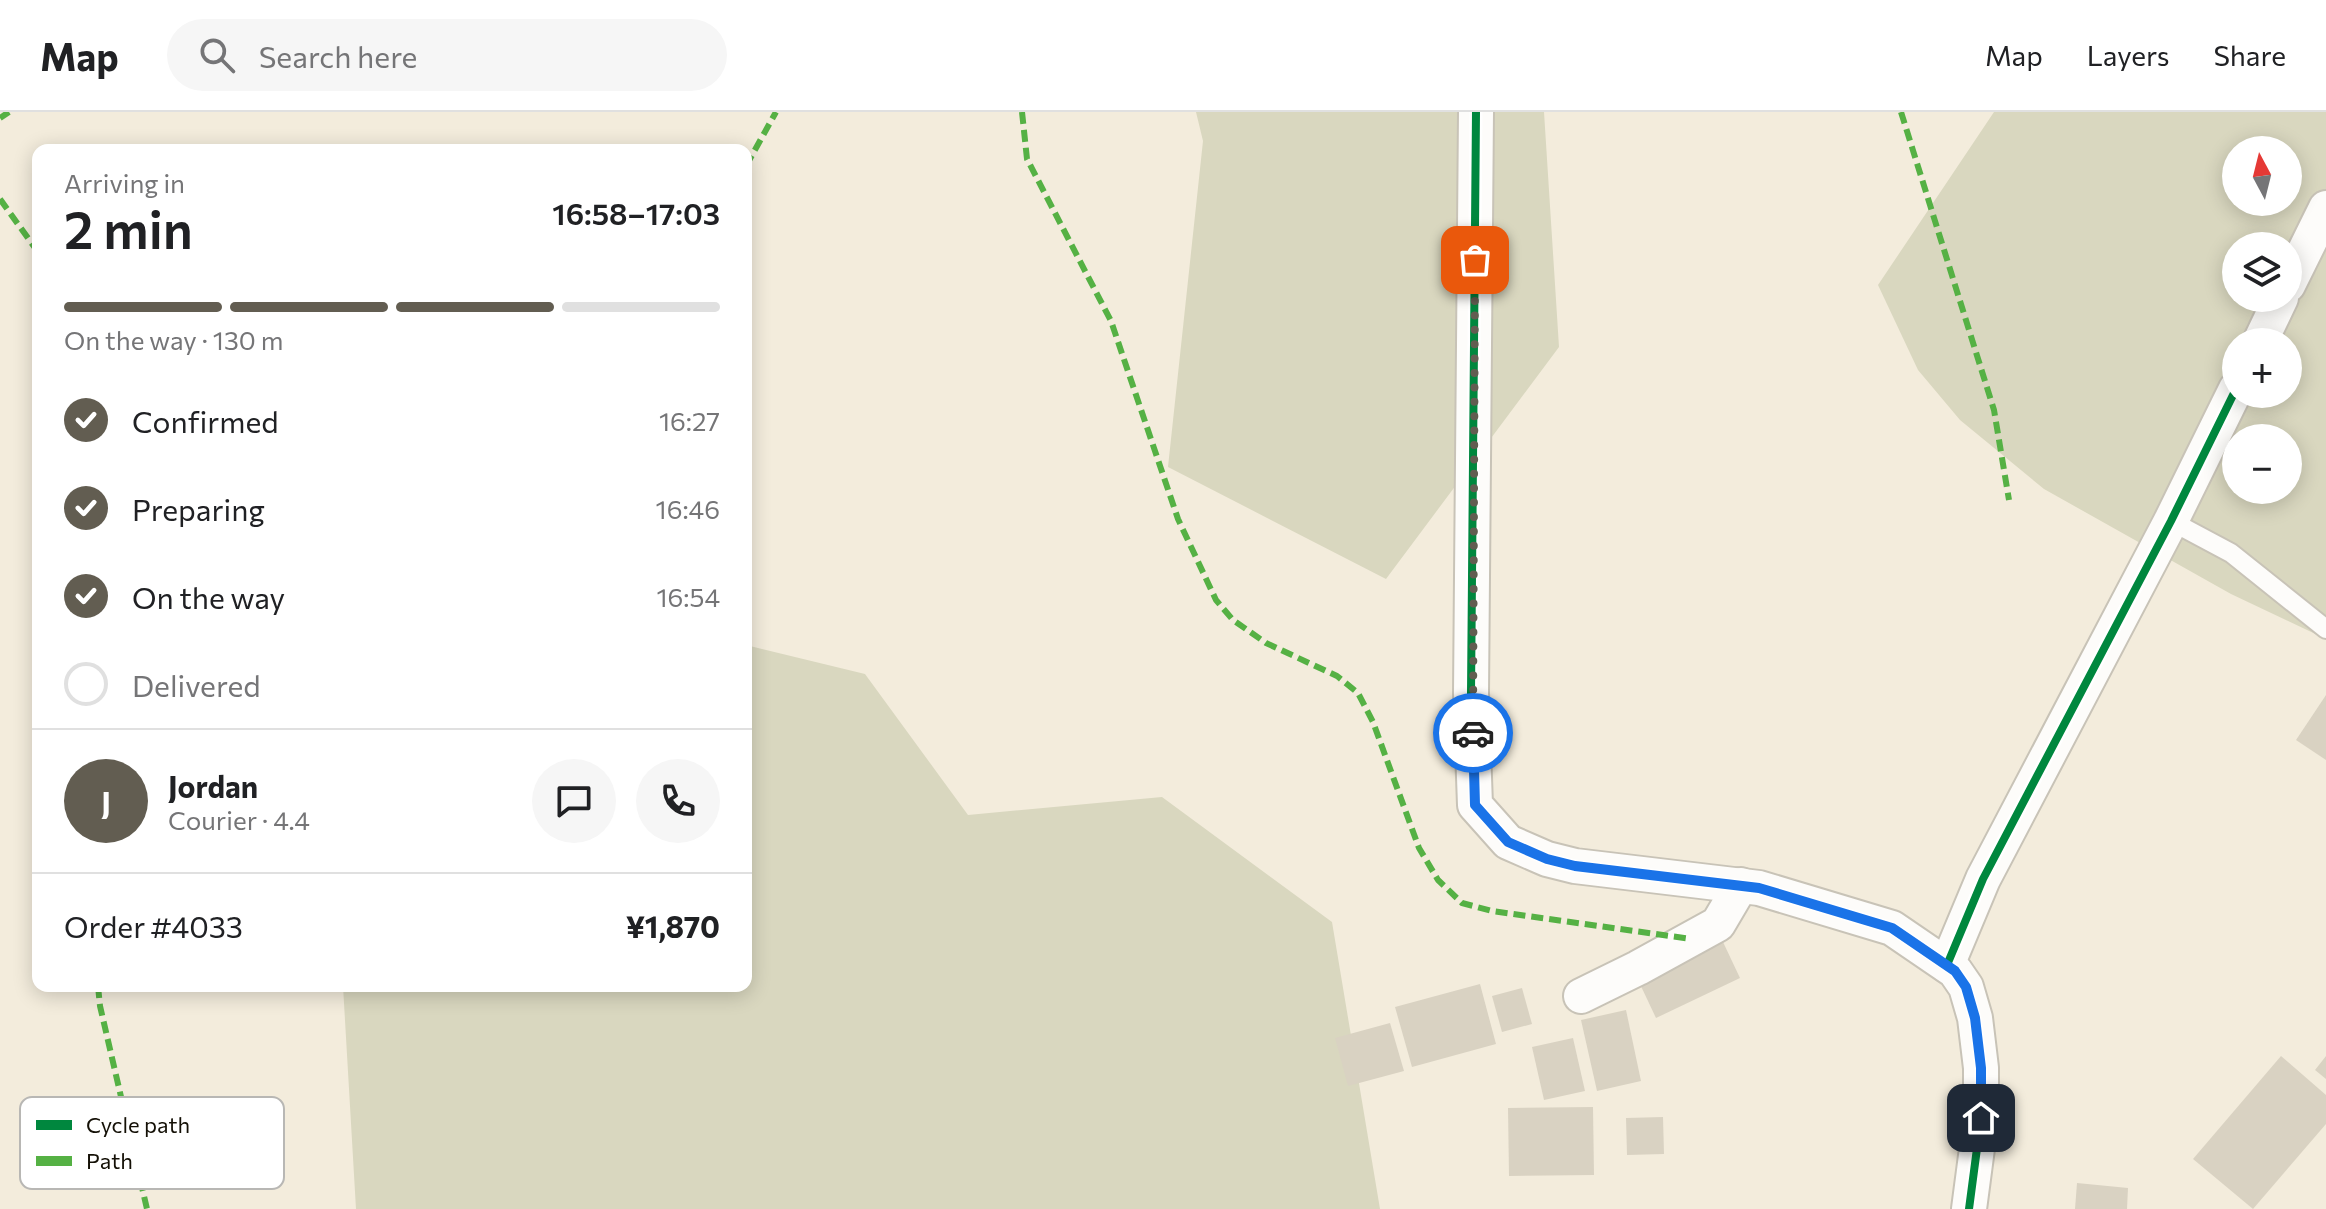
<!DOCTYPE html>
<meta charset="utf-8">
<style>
body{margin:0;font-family:Commissioner,sans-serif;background:#f6f6f6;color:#202124;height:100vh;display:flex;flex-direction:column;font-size:30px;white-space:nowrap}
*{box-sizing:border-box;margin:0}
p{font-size:26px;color:#757577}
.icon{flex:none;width:44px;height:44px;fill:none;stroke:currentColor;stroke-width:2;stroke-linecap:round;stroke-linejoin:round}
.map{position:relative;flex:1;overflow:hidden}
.panel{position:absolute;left:32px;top:32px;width:720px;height:848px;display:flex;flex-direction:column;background:#fff;border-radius:16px;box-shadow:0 4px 20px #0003}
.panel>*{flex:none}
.needle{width:52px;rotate:353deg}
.buttons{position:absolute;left:2222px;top:24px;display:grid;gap:16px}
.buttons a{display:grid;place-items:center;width:80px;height:80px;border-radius:50%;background:#fff;box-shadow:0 4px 20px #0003;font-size:40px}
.pin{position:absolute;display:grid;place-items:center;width:68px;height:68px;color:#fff;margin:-34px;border-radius:16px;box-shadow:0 4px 12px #0006}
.courier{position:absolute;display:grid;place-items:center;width:80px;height:80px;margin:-40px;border:6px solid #1a73e8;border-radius:50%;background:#fff;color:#222;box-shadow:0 2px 10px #0007}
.headline em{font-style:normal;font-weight:600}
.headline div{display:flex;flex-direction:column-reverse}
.headline{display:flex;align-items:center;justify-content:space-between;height:136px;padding:0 32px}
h1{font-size:52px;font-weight:600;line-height:60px}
.bar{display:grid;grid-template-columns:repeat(4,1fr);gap:12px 8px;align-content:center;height:96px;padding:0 32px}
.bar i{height:10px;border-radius:6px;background:#e0e0e0}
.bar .current{background:#625d51}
.bar p{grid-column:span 4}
.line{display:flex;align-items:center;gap:20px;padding:0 32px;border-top:2px solid #e0e0e0}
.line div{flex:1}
.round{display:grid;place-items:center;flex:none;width:84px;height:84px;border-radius:42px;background:#f6f6f6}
ol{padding:0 32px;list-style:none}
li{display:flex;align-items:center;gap:24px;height:88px}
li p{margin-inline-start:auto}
li .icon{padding:8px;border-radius:50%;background:#625d51;color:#fff;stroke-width:4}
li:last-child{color:#757577}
li i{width:44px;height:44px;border:4px solid #e0e0e0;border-radius:50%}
header{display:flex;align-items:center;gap:48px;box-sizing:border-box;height:112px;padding:0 40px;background:#fff;border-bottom:2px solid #e0e0e0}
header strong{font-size:38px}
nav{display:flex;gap:44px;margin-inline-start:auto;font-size:28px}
.search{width:560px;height:72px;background:#f6f6f6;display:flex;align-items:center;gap:20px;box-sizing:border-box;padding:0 28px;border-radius:44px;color:#757577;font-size:30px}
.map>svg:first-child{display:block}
.green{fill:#d9d7bf;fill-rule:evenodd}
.building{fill:#d9d2c2}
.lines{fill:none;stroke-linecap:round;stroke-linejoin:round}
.service-casing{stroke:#c8c3b7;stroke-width:22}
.minor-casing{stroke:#c8c3b7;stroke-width:38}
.service{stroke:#fdfcfa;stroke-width:18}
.minor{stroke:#fdfcfa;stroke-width:34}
.quiet{stroke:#55b144;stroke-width:6;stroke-dasharray:12 6;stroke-linecap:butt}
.cycleway-casing{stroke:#fff;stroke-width:13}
.cycleway{stroke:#00873e;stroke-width:8}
.done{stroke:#625d51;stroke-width:8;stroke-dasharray:0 14.4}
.route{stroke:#1a73e8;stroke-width:10}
.key{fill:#fff;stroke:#b8b7b4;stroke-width:2}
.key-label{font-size:22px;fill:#141006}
</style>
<header>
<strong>Map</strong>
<div class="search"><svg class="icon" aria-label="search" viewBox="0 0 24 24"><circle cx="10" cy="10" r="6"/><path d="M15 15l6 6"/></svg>Search here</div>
<nav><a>Map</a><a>Layers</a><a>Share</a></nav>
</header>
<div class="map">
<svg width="2326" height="1097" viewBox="0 0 2326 1097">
<rect width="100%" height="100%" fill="#f3ecdc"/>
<g class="green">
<path d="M1196,0H1544L1559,235L1386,467L1168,355L1203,29Z"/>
<path d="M1994,0H2326V527L2231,482L2044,377L1960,308L1918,258L1878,173ZM2236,38H2288V90H2236ZM2236,134H2288V186H2236ZM2236,230H2288V282H2236ZM2236,326H2288V378H2236Z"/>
<path d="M746,533L865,562L968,703L1162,685L1332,810L1380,1097H356L343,874H746Z"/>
</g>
<g class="building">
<path d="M2326,583V648L2296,628Z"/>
<path d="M1723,830L1740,866L1656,906L1639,870Z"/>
<path d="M1480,872L1496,932L1412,955L1395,895Z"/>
<path d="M1522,876L1532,912L1502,920L1492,884Z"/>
<path d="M1626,898L1641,969L1597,979L1581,908Z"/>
<path d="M1390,911L1404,959L1348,974L1335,926Z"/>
<path d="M1573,926L1585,979L1544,988L1532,935Z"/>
<path d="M2281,944L2326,983V1012L2253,1097L2193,1047Z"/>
<path d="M2326,944V967L2315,958Z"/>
<path d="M1593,995L1594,1063L1509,1064L1508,996Z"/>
<path d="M1663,1005L1664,1042L1627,1043L1626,1006Z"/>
<path d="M2077,1071L2128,1076L2127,1097H2075Z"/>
</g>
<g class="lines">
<defs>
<path id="service" d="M2171,409L2231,441L2326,517"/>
<g id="minor">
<path d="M1476,0L1471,581L1475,693L1508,730L1547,747L1575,754L1759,776L1892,816L1955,859L1966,875L1975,906L1981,956V1006L1969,1097"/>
<path d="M2288,173L2326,96"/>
<path d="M2260,230L2281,186"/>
<path d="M1947,853L1983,767L2171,409L2236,277"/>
<path d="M1581,884L1638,856L1718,812L1741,773"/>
</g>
</defs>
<use href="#service" class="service-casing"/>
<use href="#minor" class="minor-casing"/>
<use href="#service" class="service"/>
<use href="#minor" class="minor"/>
<g class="quiet">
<path d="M1022,0L1027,47L1111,209L1178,407L1216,488L1233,508L1266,531L1337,564L1358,581L1373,610L1419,736L1438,768L1462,791L1492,799L1691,827"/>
<path d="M1901,0L1994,298L2009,388"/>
<path d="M0,6L9,0"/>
<path d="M746,54L776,0"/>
<path d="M0,87L38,140"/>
<path d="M98,874L100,894L147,1097"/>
</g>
<defs>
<g id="cycleway">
<path d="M1476,0L1471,581L1475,693L1508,730L1547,747L1575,754L1759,776L1892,816L1955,859L1966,875L1975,906L1981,956V1006L1969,1097"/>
<path d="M1947,853L1983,767L2171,409L2236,277"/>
</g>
</defs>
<use href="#cycleway" class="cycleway-casing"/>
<use href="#cycleway" class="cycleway"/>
</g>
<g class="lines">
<path class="done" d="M1473,621L1475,148"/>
<path class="route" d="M1473,621L1475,693L1508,730L1547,747L1575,754L1759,776L1892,816L1955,859L1966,875L1975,906L1981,956V1006"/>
</g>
<rect x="20" y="985" width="264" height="92" rx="12" class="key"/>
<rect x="36" y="1008" width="36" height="10" fill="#00873e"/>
<rect x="36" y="1044" width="36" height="10" fill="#55b144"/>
<g class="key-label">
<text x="86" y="1021">Cycle path</text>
<text x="86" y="1057">Path</text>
</g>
</svg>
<div class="buttons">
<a><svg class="needle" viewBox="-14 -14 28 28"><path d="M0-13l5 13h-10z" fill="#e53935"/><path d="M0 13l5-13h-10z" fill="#757577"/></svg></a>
<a><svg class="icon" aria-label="layers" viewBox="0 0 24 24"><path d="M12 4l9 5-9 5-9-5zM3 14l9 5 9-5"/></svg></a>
<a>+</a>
<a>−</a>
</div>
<div class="pin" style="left:1475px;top:148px;background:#ea580c"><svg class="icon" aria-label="bag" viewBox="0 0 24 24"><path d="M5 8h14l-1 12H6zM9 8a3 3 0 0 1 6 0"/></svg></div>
<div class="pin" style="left:1981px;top:1006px;background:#1f2937"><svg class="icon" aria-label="home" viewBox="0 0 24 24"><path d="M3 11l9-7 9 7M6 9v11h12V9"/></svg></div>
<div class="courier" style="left:1473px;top:621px"><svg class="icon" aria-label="car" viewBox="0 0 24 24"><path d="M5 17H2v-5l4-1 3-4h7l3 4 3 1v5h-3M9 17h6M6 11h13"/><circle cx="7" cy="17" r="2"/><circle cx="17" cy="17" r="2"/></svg></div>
<section class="panel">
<div class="headline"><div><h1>2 min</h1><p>Arriving in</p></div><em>16:58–17:03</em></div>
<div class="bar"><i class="current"></i><i class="current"></i><i class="current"></i><i></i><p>On the way · 130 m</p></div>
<ol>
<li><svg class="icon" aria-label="check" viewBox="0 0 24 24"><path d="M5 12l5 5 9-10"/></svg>Confirmed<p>16:27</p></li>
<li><svg class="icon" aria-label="check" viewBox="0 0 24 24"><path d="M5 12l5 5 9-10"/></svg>Preparing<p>16:46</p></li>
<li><svg class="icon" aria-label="check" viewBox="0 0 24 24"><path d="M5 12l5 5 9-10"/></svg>On the way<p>16:54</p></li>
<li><i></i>Delivered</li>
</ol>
<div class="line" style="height:144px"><b class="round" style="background:#625d51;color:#fff">J</b><div><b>Jordan</b><p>Courier · 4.4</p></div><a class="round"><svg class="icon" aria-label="chat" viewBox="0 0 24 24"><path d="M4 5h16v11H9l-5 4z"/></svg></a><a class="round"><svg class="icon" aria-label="phone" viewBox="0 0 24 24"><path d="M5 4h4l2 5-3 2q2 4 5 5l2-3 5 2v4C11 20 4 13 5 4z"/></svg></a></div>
<div class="line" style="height:104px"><div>Order #4033</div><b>¥1,870</b></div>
</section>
</div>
